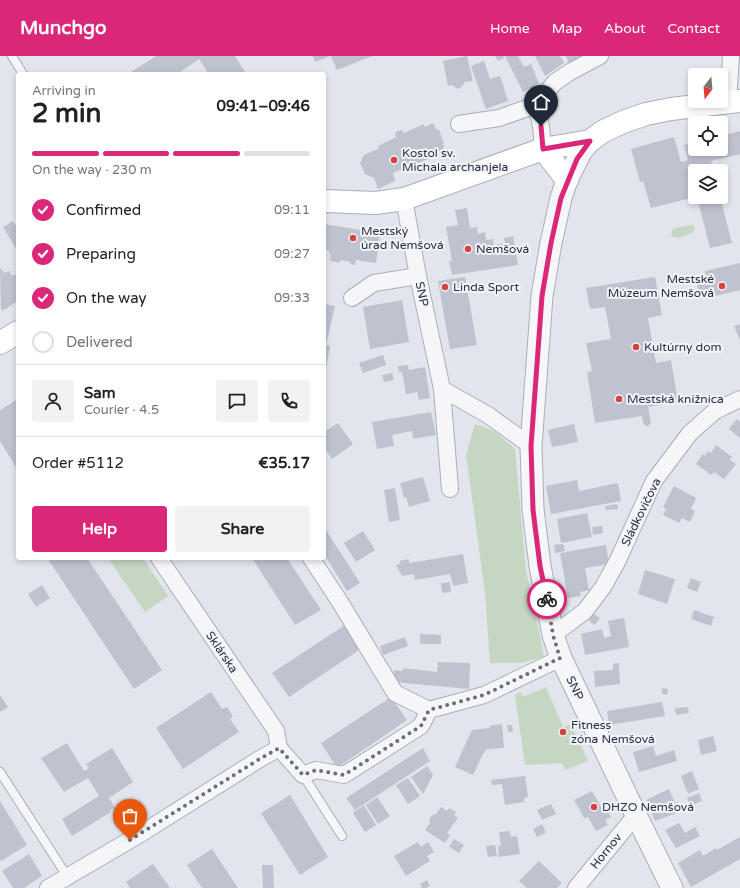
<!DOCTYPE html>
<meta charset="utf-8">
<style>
body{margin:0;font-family:"Varela Round",sans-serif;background:#f2f2f2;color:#202124;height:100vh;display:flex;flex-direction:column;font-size:15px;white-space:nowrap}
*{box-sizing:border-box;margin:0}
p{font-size:13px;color:#757577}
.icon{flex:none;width:22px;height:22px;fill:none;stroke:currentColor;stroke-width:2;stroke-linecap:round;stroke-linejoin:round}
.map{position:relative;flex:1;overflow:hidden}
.details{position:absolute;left:16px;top:16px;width:310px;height:488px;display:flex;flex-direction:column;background:#fff;border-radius:4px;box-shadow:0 2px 6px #0003}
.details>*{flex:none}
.needle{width:26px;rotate:196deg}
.tools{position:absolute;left:688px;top:12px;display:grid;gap:8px}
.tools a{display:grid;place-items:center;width:40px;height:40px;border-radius:4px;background:#fff;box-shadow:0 2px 6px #0003;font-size:20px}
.pin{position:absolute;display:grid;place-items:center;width:34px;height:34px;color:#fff;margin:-41px -17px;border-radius:50% 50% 50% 0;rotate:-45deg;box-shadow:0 0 4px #0007}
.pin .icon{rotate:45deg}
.courier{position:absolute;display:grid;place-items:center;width:40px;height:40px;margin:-20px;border:3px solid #db2777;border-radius:50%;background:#fff;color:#222;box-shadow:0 1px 5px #0007}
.overview em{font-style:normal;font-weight:700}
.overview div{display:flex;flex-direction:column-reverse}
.overview{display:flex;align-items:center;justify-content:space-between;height:68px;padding:0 16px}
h1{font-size:26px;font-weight:700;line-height:30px}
.bar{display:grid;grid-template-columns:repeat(4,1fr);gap:6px 4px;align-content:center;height:48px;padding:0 16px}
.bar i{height:5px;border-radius:3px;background:#e0e0e0}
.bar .on{background:#db2777}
.bar p{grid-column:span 4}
.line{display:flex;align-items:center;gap:10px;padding:0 16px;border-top:1px solid #e0e0e0}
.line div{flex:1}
.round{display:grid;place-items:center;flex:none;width:42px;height:42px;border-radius:4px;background:#f2f2f2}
ol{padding:0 16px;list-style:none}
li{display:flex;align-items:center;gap:12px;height:44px}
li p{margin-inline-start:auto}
li .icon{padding:4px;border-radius:50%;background:#db2777;color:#fff;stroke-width:4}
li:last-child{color:#757577}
li i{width:22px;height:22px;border:2px solid #e0e0e0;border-radius:50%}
.cta{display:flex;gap:8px;margin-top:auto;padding:8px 16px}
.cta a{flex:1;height:46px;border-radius:4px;background:#db2777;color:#fff;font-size:16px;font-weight:700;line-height:46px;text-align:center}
.cta a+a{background:#f2f2f2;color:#202124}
header{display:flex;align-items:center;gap:24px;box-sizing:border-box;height:56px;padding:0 20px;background:#db2777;color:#fff}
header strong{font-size:19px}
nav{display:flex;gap:22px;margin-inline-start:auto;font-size:14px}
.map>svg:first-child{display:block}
.green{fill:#c5d6c3}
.building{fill:#bfc3cf}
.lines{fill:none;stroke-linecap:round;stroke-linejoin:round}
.service-casing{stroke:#aaaeba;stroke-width:10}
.minor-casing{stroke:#aaaeba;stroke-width:18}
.tertiary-casing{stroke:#aaaeba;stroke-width:23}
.secondary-casing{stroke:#aaaeba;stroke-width:24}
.service{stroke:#f6f6f9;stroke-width:8}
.minor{stroke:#f6f6f9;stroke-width:16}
.tertiary{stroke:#f6f6f9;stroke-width:21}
.secondary{stroke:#fff;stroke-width:22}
.done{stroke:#6a6f7f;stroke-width:4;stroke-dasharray:0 7.2}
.route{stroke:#db2777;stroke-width:5}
.poi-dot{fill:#d74142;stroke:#f2f4f9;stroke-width:1.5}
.labels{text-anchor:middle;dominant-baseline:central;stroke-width:4;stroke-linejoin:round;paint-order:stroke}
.poi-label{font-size:12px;fill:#292f45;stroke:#f2f4f9;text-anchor:start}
.street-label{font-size:12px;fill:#292f45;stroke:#f2f4f9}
</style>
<header>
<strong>Munchgo</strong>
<nav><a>Home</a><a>Map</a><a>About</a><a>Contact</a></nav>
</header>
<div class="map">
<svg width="740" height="832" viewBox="0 0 740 832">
<rect width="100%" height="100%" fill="#e2e5ec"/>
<g class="green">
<path d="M690,169L694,170L695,173L693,177L678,182L671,180L673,173Z"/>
<path d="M475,368L494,375L515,393L526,516L533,543L544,601L520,607H490L485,536L466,399Z"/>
<path d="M114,502H143L168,540L145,556L110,505Z"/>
<path d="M546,631L563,671L571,668L588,705L566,714L562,707L525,709L515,639L521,636L523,641Z"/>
</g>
<g class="building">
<path d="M156,0H235L245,16L242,18H209L199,3L177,18H128Z"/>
<path d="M313,0H330L315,6Z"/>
<path d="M331,0H372L337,14Z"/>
<path d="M467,0L473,25L465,26L460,33L454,31L453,29L448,30L443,5Z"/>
<path d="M495,0H503L504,2L498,5Z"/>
<path d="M505,0H518L524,11L531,8L539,27L523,36Z"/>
<path d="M535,0H560L564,7L545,20Z"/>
<path d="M566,0H583L569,8Z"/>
<path d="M484,5L490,23L500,20L508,45L486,53L471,10Z"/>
<path d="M433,67L436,73L439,74L444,87L443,88L444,93L435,97L436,100L393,117L395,125L378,133L374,122L365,118L360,107L364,99L378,93V90L396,81L395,77L398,75L402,74L404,77L424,68L425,71Z"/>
<path d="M740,75V98L711,105L713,115H695V141L651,152L643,125L640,126L631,93L674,81L681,106L688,104L684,89L695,86V93H721V80Z"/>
<path d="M697,141H720L732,187L710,192Z"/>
<path d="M467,152L470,172L477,171L478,178L485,176L486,184L493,183L494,189L505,187L504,182L513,180L518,209L452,219L449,205H452L446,171L458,169L455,154Z"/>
<path d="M13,165L15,169L18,167V196L3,171Z"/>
<path d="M324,168L380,177L376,207L356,204L355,209L350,208L351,206L340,204V207L330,205L331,198H329V194H324Z"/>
<path d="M740,207V234L711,241L709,235L699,237L697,228L707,226L705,215Z"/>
<path d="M0,212L4,217L9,215L12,220L18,217V245L4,254H1Z"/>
<path d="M465,221L477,289L450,293L438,225Z"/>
<path d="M655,221L662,259L648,262L656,307L671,304L678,346L648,351L651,367L648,370H646L643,367L642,360L595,367L587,316L592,315L586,287L611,283L605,251L590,253L586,232Z"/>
<path d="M402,244L409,286L370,293L363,251Z"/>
<path d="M324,248L335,250L326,289L330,290L325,318Z"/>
<path d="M740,268V285L734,270Z"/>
<path d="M383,299L386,309L363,317L359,307Z"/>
<path d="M408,309L409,314L425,311L430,342L419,344L417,336L406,338L402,316H399L398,310Z"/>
<path d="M392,317L394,324L384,326L382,319Z"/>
<path d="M18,343V412L17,413L0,385V354Z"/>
<path d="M431,356L436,379L413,383L412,375L392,379L394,390L377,393L372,366Z"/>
<path d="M737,363L740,366V382L729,373Z"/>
<path d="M338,367L353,388L332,403L324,391V376Z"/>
<path d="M574,368L578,386L552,391L548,374Z"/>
<path d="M716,389L732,401L730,404L736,408L724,423L714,416L711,419L696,408L703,398L705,400L708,395L711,397Z"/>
<path d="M423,421L430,445L409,451L406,441L404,442L400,427Z"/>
<path d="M577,424L579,435L618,427L621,445L551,458L546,430Z"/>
<path d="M674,430L696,442L691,453L695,455L690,466L682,462L679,467L663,459L666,453L663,451Z"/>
<path d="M395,432L400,464L389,466L384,434Z"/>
<path d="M617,448L618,453L606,454L605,450Z"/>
<path d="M587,457L592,481L561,487L557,463Z"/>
<path d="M602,470L603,477L593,479L592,471Z"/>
<path d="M324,471L360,527L347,535L324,498Z"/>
<path d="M363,475L375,494L356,506L344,487Z"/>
<path d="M563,488L565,495L555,497L554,489Z"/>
<path d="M606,489L609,508L585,512L589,534L580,536L581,540L568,542L560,497Z"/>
<path d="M463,498L468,527L453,530L450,518L415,524L414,518L402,520L396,509L400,508L399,505L409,503V507Z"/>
<path d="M50,502H87L162,614L134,633L48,503Z"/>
<path d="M252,502H287L321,554L295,569Z"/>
<path d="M645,514L675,523L667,548L638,538Z"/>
<path d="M691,522L701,526L697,536L687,532Z"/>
<path d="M450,526L451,536L442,537L441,527Z"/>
<path d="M42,529L50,542L36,551L28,538Z"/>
<path d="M694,554L714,561L711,570L691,563Z"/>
<path d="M594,558L600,562L595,569L589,565Z"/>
<path d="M624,562L629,591L585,599L581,578L602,573L604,582L611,580L608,565Z"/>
<path d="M345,569L359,594L289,641L272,617Z"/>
<path d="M420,578L441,579V588H420Z"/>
<path d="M405,581L408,590L383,599L380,590Z"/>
<path d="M438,606L470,607L469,633L394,626V614L403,615V612L437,616Z"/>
<path d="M619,607L620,628L595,631L594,615L613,614V608Z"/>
<path d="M662,632L668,633L667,639L662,638Z"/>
<path d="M211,636L222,653L227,651L233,660L230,663L239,676L183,713L156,672Z"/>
<path d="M0,639L8,651L0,656Z"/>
<path d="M391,641L407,664L337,712L321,687Z"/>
<path d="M662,646L665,660L609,669L607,655Z"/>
<path d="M688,651L689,657L676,659L675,652Z"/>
<path d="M502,668L504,692L487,693L483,698L473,719L455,711L472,674L490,672L489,670Z"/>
<path d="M507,669H512L513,676H508Z"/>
<path d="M713,680L717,695L701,699L698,684Z"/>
<path d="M67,687L84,715L89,712L86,708L112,692L133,726L109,742L115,752L110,754L111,756L72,780L62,763L99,740L88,722L64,736L41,702Z"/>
<path d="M653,690L656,700L674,694L677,705L639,716L633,696Z"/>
<path d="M423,692L430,705L355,754L346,742Z"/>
<path d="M427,710L433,719L423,738L411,721Z"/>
<path d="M692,715L699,733L688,738L681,720Z"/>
<path d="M525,720L528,741L524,742V746L505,749L502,728L492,729L491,724Z"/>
<path d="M408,722L420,740L408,748L396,729Z"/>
<path d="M669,733L675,747L678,746L682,755L655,765L646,744Z"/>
<path d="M592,735L604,756L607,754L611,761L605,764L608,769L596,775L588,761L584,762L574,744Z"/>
<path d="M699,737L702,745L690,750L687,742Z"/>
<path d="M290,739L328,801L300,819L261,757Z"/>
<path d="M377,741L390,760L378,768L366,749Z"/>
<path d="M0,745L27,789L1,805L0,803Z"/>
<path d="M551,748L556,758L542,764L537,754Z"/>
<path d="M364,749L376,769L365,776L353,757Z"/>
<path d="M441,751L447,755L449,752L456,756L454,759L458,762L447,777L450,779L445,787L425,774L430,767L429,764L432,759L436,758Z"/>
<path d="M679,767L685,777L695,771L700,780L676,792L665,774Z"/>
<path d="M542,768L546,777L537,781L533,773Z"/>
<path d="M510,775L511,781L517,780L520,798L499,801L498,790H501L499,776Z"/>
<path d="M740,781V803L691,831L678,807L700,794L703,800L716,792L717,794Z"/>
<path d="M454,783L464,789L459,797L449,791Z"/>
<path d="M418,786L421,791L428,786L434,796L427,800L430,805L406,820L394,800Z"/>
<path d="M495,789L497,800L488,801L486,790Z"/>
<path d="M212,793L238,832H202L187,809Z"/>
<path d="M29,798L42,820L24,832H13L2,815Z"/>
<path d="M539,805L562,827L557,832H527L519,825Z"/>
<path d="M153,808L170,832H130L126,826Z"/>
<path d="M262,809H273L274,832H263Z"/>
<path d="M427,824L430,830L426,832H422L420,828Z"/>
</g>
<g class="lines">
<defs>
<g id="service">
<path d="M12,0L23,18"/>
<path d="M0,716L67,820"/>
<path d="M303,719L342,780"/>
</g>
<g id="minor">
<path d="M728,46L731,0"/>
<path d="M536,49L541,70L543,93"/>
<path d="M459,68L499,62L536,49L555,26L570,16L600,0"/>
<path d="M404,143L418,220L442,333L450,433"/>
<path d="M352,242L374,227L418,220"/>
<path d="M442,333L488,359L531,390"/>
<path d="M159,502L276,675L279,692"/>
<path d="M311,502L340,546L395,637L429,654"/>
<path d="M553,579L585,555L603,531L617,506L654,425L690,377L715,355L740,343"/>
<path d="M279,692L303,719L316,714L344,719L421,670L429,654L484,639L561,602"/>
<path d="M48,832L142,777L258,704L279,692"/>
<path d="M576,832L636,759"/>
</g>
<path id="tertiary" d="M590,85L581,96L567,124L561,142L551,187L542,240L531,390L533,453L540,510L553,579L561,602L636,759L672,832"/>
<g id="secondary">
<path d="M543,93L567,124"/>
<path d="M324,145L376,147L404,143L543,93L590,85L602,76L623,66L646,58L671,53L740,45"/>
<path d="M0,287L18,276"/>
</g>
</defs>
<use href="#service" class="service-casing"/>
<use href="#minor" class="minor-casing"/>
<use href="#tertiary" class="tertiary-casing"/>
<use href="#secondary" class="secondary-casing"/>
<use href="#service" class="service"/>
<use href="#minor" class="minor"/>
<use href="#tertiary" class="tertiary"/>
<use href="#secondary" class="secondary"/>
</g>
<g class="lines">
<path class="done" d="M130,784L258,704L279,692L303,719L316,714L344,719L421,670L429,654L484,639L560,602L553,579L547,543"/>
<path class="route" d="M541,70L543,93L590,85L577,103L561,142L551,187L542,240L531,390L533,454L540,510L547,543"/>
</g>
<g class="poi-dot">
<circle cx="394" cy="104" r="4"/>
<circle cx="353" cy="182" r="4"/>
<circle cx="468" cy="193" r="4"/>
<circle cx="722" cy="230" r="4"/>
<circle cx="445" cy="231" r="4"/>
<circle cx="636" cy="291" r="4"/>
<circle cx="619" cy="343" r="4"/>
<circle cx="563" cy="676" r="4"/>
<circle cx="594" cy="751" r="4"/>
</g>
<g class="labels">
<g class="poi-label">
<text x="402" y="97">Kostol sv.<tspan x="402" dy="14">Michala archanjela</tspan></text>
<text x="361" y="175">Mestský<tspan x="361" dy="14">úrad Nemšová</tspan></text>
<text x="476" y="193">Nemšová</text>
<text x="714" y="223" text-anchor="end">Mestské<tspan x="714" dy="14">Múzeum Nemšová</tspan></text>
<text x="453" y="231">Linda Sport</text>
<text x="644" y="291">Kultúrny dom</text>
<text x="627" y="343">Mestská knižnica</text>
<text x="571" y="669">Fitness<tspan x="571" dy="14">zóna Nemšová</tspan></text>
<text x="602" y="751">DHZO Nemšová</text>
</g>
<g class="street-label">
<text transform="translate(422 238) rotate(78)">SNP</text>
<text transform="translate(641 456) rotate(-64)">Sládkovičova</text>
<text transform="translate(222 596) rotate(56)">Sklárska</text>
<text transform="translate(575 632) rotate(64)">SNP</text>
<text transform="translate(606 795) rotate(-51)">Hornov</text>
</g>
</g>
</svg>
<div class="tools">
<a><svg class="needle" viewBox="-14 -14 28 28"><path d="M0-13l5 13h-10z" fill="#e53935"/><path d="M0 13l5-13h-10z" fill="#757577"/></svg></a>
<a><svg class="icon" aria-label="locate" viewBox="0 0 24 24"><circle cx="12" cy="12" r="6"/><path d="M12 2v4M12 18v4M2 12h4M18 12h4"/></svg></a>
<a><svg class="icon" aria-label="layers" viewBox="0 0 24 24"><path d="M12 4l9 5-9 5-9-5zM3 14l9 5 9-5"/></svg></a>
</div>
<div class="pin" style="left:130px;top:784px;background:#ea580c"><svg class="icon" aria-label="bag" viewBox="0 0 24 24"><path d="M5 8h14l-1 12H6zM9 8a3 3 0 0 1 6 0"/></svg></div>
<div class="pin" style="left:541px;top:70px;background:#1f2937"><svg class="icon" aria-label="home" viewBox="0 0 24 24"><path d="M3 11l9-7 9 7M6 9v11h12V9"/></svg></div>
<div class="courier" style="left:547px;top:543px"><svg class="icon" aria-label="bike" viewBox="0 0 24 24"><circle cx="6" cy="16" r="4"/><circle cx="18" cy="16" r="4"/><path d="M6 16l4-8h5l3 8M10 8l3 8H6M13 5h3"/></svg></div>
<section class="details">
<div class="overview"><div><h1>2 min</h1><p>Arriving in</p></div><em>09:41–09:46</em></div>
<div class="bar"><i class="on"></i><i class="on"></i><i class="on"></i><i></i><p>On the way · 230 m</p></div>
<ol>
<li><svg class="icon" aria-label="check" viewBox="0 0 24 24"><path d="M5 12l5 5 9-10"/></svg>Confirmed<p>09:11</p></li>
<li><svg class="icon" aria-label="check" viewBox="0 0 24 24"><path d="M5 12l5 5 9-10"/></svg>Preparing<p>09:27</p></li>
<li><svg class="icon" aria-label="check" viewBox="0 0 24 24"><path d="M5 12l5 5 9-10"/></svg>On the way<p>09:33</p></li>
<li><i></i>Delivered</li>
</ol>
<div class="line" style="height:72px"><a class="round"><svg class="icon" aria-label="person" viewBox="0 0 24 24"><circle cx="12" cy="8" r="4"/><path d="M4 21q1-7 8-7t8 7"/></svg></a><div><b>Sam</b><p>Courier · 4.5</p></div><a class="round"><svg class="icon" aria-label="chat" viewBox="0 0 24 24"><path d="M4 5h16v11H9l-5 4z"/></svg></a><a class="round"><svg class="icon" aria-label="phone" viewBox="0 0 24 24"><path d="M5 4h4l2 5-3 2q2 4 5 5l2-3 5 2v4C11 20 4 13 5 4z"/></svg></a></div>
<div class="line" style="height:52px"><div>Order #5112</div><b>€35.17</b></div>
<div class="cta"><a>Help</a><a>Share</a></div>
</section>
</div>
